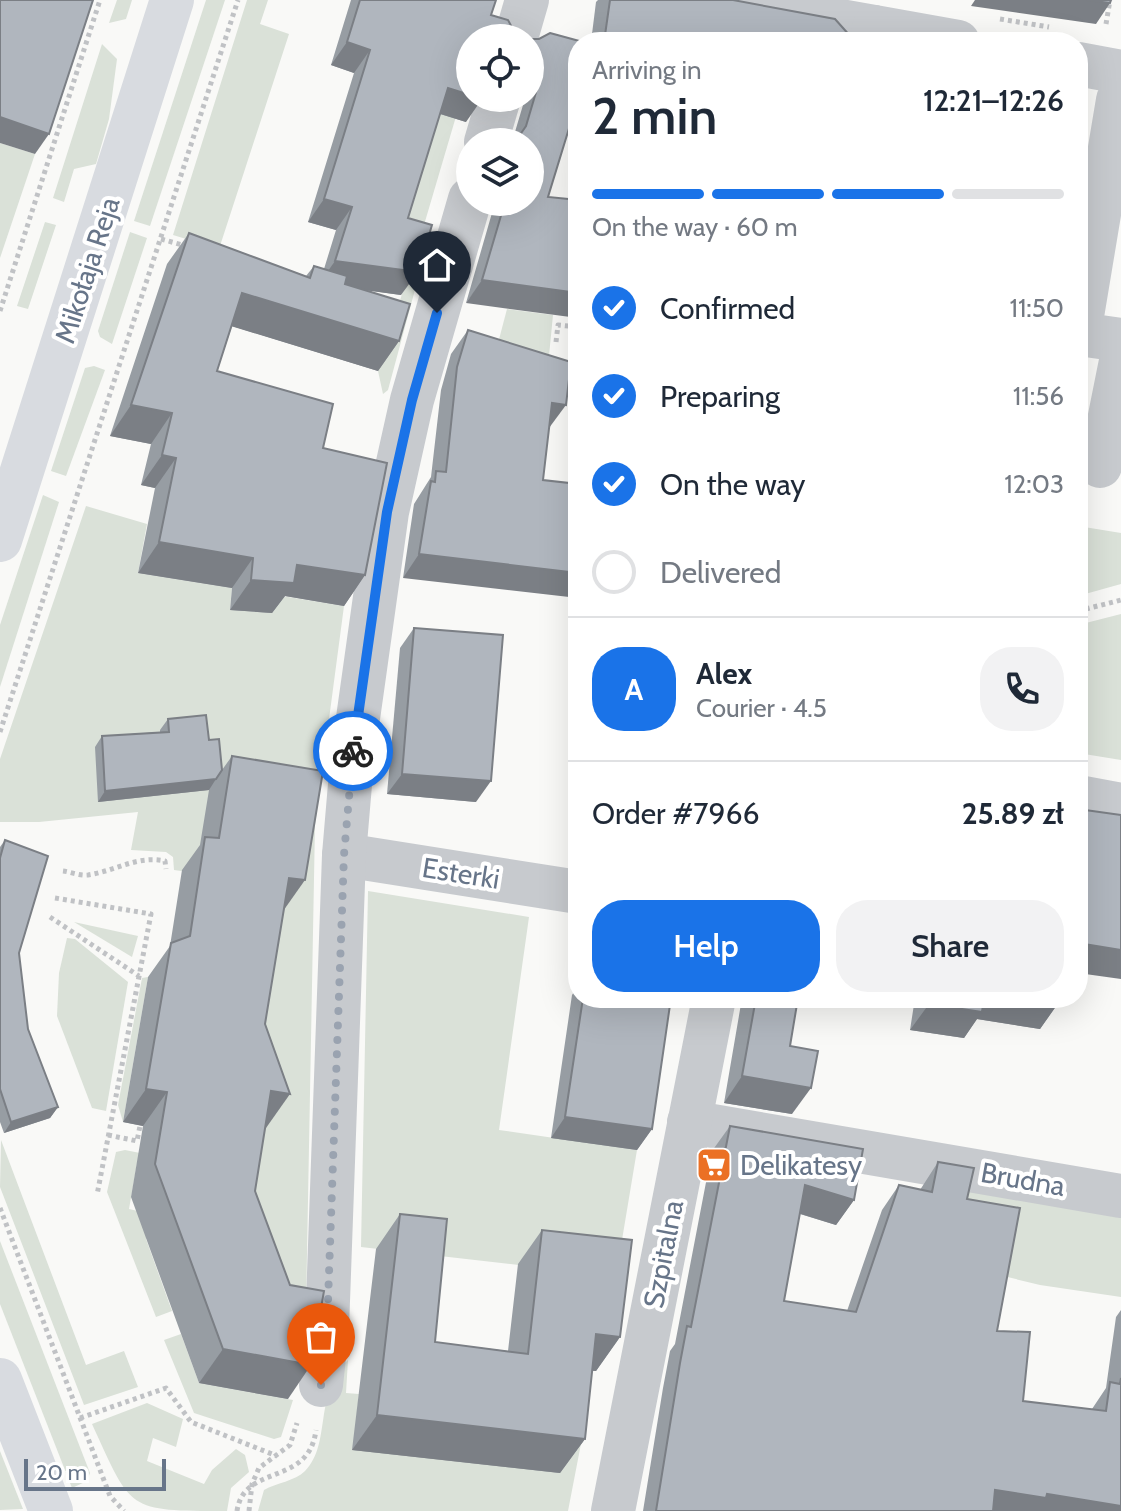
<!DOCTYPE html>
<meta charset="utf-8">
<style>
body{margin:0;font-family:Cabin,sans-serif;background:#f2f2f3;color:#1f2937;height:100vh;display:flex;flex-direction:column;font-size:30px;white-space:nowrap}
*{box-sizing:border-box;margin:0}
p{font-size:26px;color:#747a83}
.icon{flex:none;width:44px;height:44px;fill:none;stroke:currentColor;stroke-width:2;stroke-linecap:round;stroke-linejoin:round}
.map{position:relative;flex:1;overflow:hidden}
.sheet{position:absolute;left:568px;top:32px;width:520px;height:976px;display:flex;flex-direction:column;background:#fff;border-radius:32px;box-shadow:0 8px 32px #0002}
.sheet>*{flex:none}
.buttons{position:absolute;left:456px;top:24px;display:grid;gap:16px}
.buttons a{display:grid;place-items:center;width:88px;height:88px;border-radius:50%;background:#fff;box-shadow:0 8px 32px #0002;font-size:40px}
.scale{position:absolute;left:24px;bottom:20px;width:142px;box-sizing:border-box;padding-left:8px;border:4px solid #677589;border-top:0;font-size:22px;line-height:28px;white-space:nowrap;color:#677589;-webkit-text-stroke:6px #fff;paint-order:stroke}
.pin{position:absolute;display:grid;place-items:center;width:68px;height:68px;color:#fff;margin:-82px -34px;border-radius:50% 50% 50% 0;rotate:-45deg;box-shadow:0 0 8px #0007}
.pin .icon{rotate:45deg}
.courier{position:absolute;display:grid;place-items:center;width:80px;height:80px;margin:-40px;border:6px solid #1a73e8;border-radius:50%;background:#fff;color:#222;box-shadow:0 2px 10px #0007}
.overview em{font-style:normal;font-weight:600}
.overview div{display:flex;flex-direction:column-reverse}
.overview{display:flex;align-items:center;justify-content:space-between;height:136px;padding:0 24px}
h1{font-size:52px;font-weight:600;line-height:60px}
.bar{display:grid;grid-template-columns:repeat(4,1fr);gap:12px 8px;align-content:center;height:96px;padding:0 24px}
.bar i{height:10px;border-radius:6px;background:#e0e1e3}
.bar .on{background:#1a73e8}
.bar p{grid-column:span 4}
.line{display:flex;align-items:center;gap:20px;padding:0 24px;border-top:2px solid #e0e1e3}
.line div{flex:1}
.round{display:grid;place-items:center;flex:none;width:84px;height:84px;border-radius:32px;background:#f2f2f3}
ol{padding:0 24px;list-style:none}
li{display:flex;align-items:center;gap:24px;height:88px}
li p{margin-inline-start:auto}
li .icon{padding:8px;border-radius:50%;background:#1a73e8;color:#fff;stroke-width:4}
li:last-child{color:#747a83}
li i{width:44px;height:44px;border:4px solid #e0e1e3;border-radius:50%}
.cta{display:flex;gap:16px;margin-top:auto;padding:16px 24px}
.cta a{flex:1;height:92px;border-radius:32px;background:#1a73e8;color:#fff;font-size:32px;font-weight:600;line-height:92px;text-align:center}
.cta a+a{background:#f2f2f3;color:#1f2937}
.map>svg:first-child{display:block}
.green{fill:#dae1d8;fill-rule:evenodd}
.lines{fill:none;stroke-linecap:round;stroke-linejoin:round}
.path{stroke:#c0c2c5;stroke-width:5;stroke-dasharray:4 4;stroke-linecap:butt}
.street{stroke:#c7cace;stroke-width:44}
.secondary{stroke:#d8dbe0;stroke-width:44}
.wall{fill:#979da3}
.shaded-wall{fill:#7b7f85}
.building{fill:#b0b6be;stroke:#7b7f85;stroke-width:2}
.done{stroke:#9aa3b0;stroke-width:8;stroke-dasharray:0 14.4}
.route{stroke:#1a73e8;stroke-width:10}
.labels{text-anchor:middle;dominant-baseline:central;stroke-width:8;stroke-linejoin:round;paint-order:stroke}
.street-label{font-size:28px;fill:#677589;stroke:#fff}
.poi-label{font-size:28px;fill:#677589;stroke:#fff;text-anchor:start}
</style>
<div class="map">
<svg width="1121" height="1511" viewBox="0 0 1121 1511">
<rect width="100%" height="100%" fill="#f9f9f7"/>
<g class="green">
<path d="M117,0H132L126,19L109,23Z"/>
<path d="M206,0H225L150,226L134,221Z"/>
<path d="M247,0H268L260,24L289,34L219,249L173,235Z"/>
<path d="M102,44L117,59L109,119L96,164L74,169L64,202L53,198Z"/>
<path d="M470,69L424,225L430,234L388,390L383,394L378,371L416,249L384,239L413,149Z"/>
<path d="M0,143L35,154L0,258Z"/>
<path d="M45,222L56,225L28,309L17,306Z"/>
<path d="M130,232L147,238L112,344L100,337L98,331Z"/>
<path d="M507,309L553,315L547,376L492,366Z"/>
<path d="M94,366L105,370L66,476L51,471L85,368Z"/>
<path d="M43,495L59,502L0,687V625Z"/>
<path d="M86,506L147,524L138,573L232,588L230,609L276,595L344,606L315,825L306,1308L266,1318L195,873L174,870L173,857L166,852L131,850L138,812L39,822H0V759ZM163,755L215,788L98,801Z"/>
<path d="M1078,526L1121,533V584L1078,596Z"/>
<path d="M1121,614V760L1078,753V625Z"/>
<path d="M368,891L529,917L499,1130L637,1150L616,1276L361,1247Z"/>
<path d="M74,922L138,936L132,957Z"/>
<path d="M67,938L75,939L128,982L106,1111L92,1108L57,1016L59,973Z"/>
<path d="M148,977L123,1122L118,1105L142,978Z"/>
<path d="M1,1140L86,1365L124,1351L138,1387L84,1405L0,1187Z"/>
<path d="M125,1150L145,1154L137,1163L129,1209L151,1214L146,1239L172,1311L156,1317L107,1192L116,1152Z"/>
<path d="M958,1185L1121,1218V1297L1040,1285L995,1274L950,1224Z"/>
<path d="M0,1241L90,1473L87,1481L72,1488L0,1304Z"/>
<path d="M181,1334L199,1383L293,1400L281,1437L274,1439L194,1413L164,1340Z"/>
<path d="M348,1360L346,1393L359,1394L353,1450L569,1394L590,1397L568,1511H258L264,1490C276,1483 295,1481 305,1471C332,1444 313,1394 348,1360Z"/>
<path d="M147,1403L183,1419L176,1447L153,1438L147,1461L204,1484L212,1470L236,1449L245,1455L249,1472L231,1488L227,1511C126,1511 132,1511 92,1424Z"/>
<path d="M0,1451L23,1509L0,1510Z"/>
</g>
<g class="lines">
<g class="path">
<path d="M1000,19L1049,27"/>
<path d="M1106,24L1110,0"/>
<path d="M161,239L186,246"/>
<path d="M0,311L100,0"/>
<path d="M556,342L558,325L578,327"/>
<path d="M1078,611L1121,600"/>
<path d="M0,732L238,0"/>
<path d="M63,871C71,872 80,876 88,875C115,871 138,855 165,861L166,869"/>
<path d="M55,898L151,914L97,1195"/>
<path d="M50,917L139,976"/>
<path d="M108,1135L137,1141L140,1126"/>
<path d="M0,1208L110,1496L124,1511"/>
<path d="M80,1418L166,1388L191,1422L277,1456"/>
<path d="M237,1511C244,1463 309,1487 316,1430"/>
<path d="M249,1511L252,1484L259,1468L290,1445L297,1423"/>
</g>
<g class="street">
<path d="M724,0L874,27"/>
<path d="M516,38L527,0"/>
<path d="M872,42L874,27L958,42"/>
<path d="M1078,64L1121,72"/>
<path d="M1118,100L1079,334L1121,340"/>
<path d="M486,142L499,98"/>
<path d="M1100,466L1121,361"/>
<path d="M1078,797L1121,805"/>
<path d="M344,855L578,892"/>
<path d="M689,1122L1121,1196"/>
<path d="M321,1385L327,1329L344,855L352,761L387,512L412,400L470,199"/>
<path d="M613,1511L714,998"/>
</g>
<g class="secondary">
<path d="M0,540L172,0"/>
<path d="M0,1380L51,1511"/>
</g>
</g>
<g class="wall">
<path d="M351,0H496L470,38L466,122L440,114L408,218L401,295L365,290L399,341L378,371L232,326L217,371L323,448L365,575L344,606L285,596L272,613L230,610L232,588L138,573L155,488L141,485L151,444L110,436L167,264L189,233L306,276L314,266L324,269L336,230L308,222L354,73L331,65Z"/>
<path d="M598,0H733L851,42H591L596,2Z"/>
<path d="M530,39H539L548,197L466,303L494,206V202H530V142H512L523,105V98H530Z"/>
<path d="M468,330L549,428L543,480L403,578L414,504L431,477L441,390L451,354Z"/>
<path d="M414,628L476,802L387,794L400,648Z"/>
<path d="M168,719L209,740L222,770L232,756L284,910L265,1024L266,1128H265L255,1191L288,1399L199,1383L131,1197L143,1126L123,1122L148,977L170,946L182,870L200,845L209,790L98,802L95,747L102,736L160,732V730Z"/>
<path d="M5,840L28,1029L58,1107L50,1118L4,1133L0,1122V847Z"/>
<path d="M578,986V998H671L652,1129L637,1150L551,1138L572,995Z"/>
<path d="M742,998H798L790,1046L792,1114L724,1103Z"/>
<path d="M915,998H1060L1059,1002L1040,1029L977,1019L964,1038L910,1030Z"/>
<path d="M730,1126L854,1200L836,1225L800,1214L784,1301L847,1311L882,1210L899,1185L920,1190L938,1162L967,1199L997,1331L1023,1401L1092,1409L1106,1388L1116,1317L1121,1310V1511H643L663,1388L670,1351L675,1344L712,1151Z"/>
<path d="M400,1214L435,1342L508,1351L518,1264L542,1230L620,1337L596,1371H592L585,1439L560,1473L352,1450L376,1249Z"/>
</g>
<g class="shaded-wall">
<path d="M975,0H1087L1110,3L1096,24L971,6Z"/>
<path d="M347,42L370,50L354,73L331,65Z"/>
<path d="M448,88L470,95V98L482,99L466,122L431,111Z"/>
<path d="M0,117L49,134L35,154L0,143Z"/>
<path d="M324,199L352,207L336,230L308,222Z"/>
<path d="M335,261L418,272L401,295L319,284Z"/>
<path d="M482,280L578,293V318L466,303Z"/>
<path d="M242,293L399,341L378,371L221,323Z"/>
<path d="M552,403L566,405L549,428Z"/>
<path d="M131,405L172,413L151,444L110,436Z"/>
<path d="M162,455L176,458L155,488L141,485Z"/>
<path d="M159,542L253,558L232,588L138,573Z"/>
<path d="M419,554L578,573V598L403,578Z"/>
<path d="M297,565L365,575L344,606L285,596L272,613L230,610L251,580Z"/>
<path d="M402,774L491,781L476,802L387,794Z"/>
<path d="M216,779L209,790L98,802L105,791Z"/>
<path d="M289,878L305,880L281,914Z"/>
<path d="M1078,943L1121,950V979L1078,973Z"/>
<path d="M980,998H1030L1059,1002L1040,1029L977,1019L964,1038L910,1030L929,1004Z"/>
<path d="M742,1076L811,1088L792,1114L724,1103Z"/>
<path d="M146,1089L167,1092L143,1126L123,1122Z"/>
<path d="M271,1091L290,1094L266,1128L248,1124Z"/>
<path d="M58,1107L50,1118L4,1133L11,1122Z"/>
<path d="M565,1117L652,1129L637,1150L551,1138Z"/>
<path d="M805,1185L854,1200L836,1225L788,1210Z"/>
<path d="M596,1334L620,1337L596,1371L572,1369Z"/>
<path d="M223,1349L311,1365L288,1399L199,1383Z"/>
<path d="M377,1415L585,1439L560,1473L352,1450Z"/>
<path d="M995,1490L1047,1494L1121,1506V1511H980Z"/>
</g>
<g class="building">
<path d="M0,0H93L49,134L0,117Z"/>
<path d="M360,0H496L491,15L508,20L515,33L524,38H470V95L448,88L408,218L432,225L418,272L335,261L352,207L324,199L370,50L347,42Z"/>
<path d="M610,0H733L835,19L851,37V42H604Z"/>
<path d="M1087,0H1111L1110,3Z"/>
<path d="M550,33L583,42H578V99L548,197L578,200V293L482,280L505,202H530V142H515L526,126L539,82L540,70L534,58L530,56V39H539Z"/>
<path d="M189,233L310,278L314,266L347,276L345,284L410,304L399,341L242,293L217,371L333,404L323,448L387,463L365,575L297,565L294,583L251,580L253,558L159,542L176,458L162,455L172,413L131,405Z"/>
<path d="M468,330L571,362L566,405L552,403L543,480L578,484V573L419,554L431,481L435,482L436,471L446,472L457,367Z"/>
<path d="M414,628L503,635L491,781L402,774Z"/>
<path d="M206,715L209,740L219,739L222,770L216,779L105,791L102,736L169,732L168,719Z"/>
<path d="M232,756L323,771L305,880L289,878L265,1024L290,1094L271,1091L255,1191L290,1285L324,1291L311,1365L223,1349L155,1164L167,1092L146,1089L171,943L190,936L205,837L219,838Z"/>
<path d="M1078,809L1121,815V950L1078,943Z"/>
<path d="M5,840L48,856L19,953L28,1029L58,1107L11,1122L0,1089V858Z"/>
<path d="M583,998H671L652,1129L565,1117Z"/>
<path d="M756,998H798L790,1046L818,1051L811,1088L742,1076Z"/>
<path d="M930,998H984L982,1012L929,1004Z"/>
<path d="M1030,998H1060L1059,1002Z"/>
<path d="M730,1126L863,1149L854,1200L805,1185L784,1301L856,1312L899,1185L932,1192L938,1162L974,1168L967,1199L1020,1208L997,1331L1030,1332L1023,1401L1106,1411L1110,1382L1120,1384L1121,1378V1506L1047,1494L1046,1498L995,1490L993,1511H656L680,1363L687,1326L691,1327Z"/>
<path d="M400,1214L447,1219L435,1342L528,1354L542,1230L632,1240L620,1337L596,1334L585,1439L377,1415Z"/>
</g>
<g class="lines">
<path class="done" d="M321,1385L327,1329L344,855L353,751"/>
<path class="route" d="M353,751L387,512L412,400L437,313"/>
</g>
<defs>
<symbol id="supermarket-square" viewBox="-11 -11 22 22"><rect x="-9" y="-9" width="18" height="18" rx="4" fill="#eb7025" stroke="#fff"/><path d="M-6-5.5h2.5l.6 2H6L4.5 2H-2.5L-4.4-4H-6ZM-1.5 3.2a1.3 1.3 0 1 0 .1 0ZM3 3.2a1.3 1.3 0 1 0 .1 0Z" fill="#fff"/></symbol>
</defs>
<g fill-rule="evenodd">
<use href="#supermarket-square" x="694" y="1145" width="40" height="40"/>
</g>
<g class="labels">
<g class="street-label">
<text transform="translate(87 270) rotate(-72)">Mikołaja Reja</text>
<text transform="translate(461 873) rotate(9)">Esterki</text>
<text transform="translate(1023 1179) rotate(10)">Brudna</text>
<text transform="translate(663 1254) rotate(-79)">Szpitalna</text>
</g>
<g class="poi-label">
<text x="740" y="1165">Delikatesy</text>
</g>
</g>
</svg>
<div class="buttons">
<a><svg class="icon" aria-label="locate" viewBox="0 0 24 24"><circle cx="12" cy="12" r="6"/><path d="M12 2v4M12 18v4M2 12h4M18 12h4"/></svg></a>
<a><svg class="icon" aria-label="layers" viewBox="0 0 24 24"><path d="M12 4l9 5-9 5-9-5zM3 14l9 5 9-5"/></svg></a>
</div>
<div class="scale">20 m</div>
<div class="pin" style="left:321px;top:1385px;background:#ea580c"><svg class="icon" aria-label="bag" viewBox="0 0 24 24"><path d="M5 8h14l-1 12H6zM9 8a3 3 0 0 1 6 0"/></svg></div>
<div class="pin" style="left:437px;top:313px;background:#1f2937"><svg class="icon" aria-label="home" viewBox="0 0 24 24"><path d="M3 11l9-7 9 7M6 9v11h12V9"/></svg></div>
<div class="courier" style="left:353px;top:751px"><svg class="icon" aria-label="bike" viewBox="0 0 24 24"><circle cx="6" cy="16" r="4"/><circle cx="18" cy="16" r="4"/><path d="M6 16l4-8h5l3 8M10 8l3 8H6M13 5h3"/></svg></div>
<section class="sheet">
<div class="overview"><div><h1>2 min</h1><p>Arriving in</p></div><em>12:21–12:26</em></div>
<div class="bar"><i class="on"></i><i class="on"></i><i class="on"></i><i></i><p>On the way · 60 m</p></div>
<ol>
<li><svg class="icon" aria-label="check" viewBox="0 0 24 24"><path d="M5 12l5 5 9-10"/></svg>Confirmed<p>11:50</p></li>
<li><svg class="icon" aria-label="check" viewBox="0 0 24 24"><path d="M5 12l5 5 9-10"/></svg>Preparing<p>11:56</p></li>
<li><svg class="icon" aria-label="check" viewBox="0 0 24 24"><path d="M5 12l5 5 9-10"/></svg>On the way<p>12:03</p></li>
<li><i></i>Delivered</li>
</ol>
<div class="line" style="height:144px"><b class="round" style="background:#1a73e8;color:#fff">A</b><div><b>Alex</b><p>Courier · 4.5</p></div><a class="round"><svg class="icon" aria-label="phone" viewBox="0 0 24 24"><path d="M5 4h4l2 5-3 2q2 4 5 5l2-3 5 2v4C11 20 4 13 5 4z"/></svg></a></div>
<div class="line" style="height:104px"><div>Order #7966</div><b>25.89 zł</b></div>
<div class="cta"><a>Help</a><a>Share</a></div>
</section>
</div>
